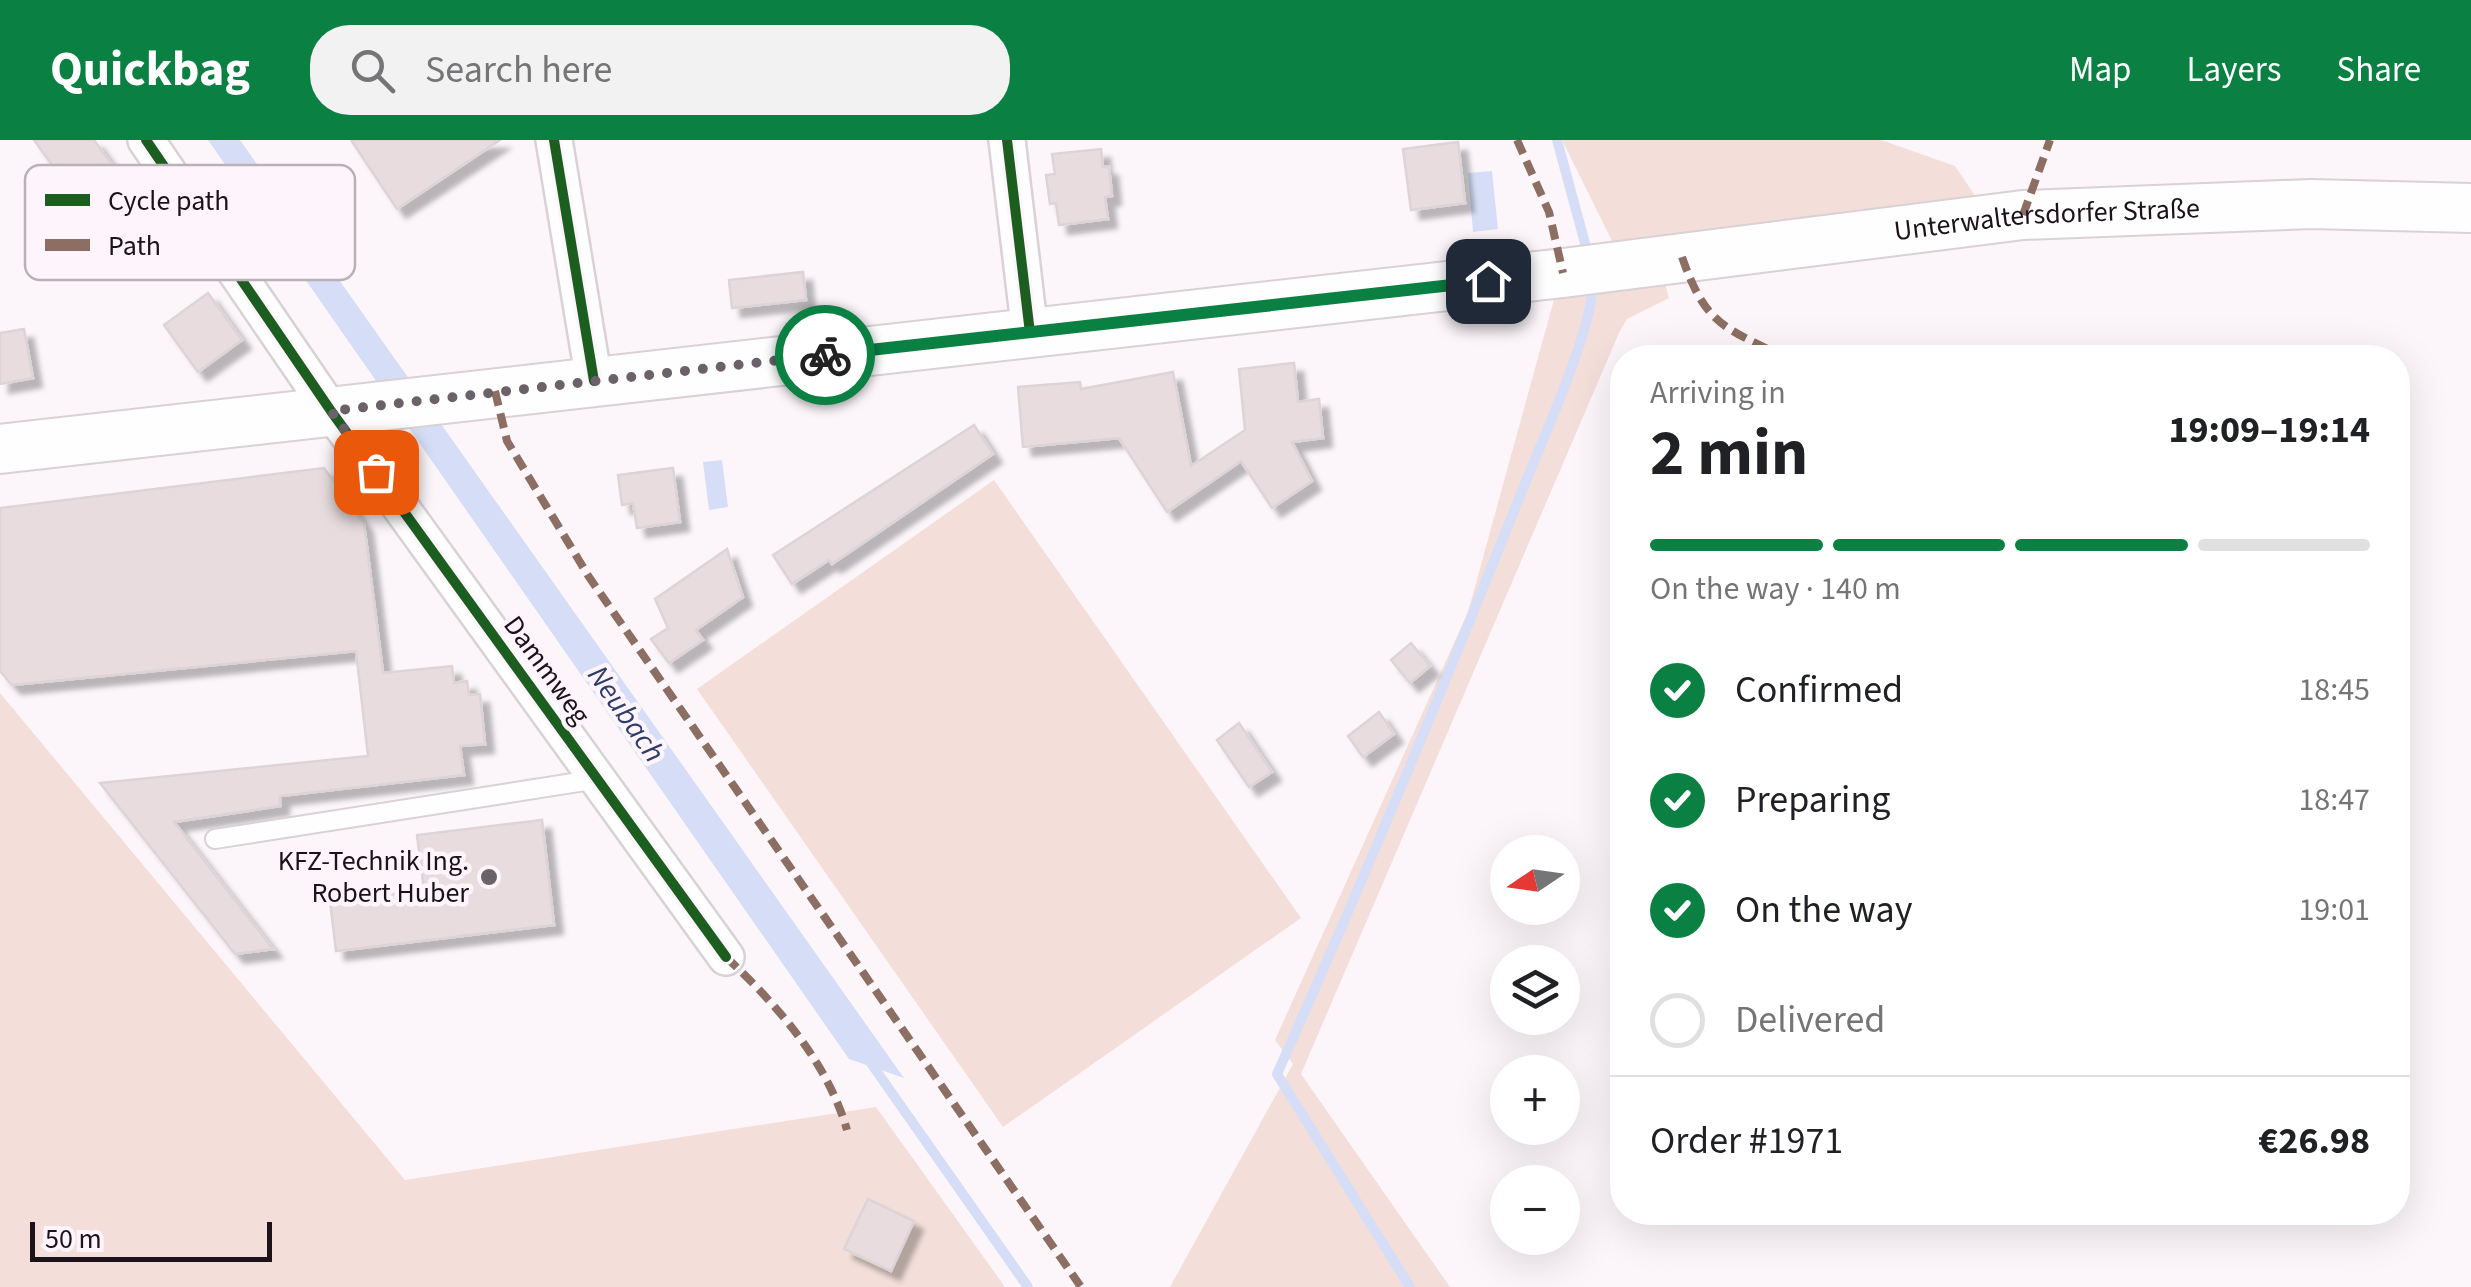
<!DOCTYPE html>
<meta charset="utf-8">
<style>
body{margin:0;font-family:"Source Sans 3",sans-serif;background:#f2f2f2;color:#202124;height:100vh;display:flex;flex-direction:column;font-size:38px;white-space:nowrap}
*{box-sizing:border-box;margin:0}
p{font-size:32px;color:#757577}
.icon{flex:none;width:55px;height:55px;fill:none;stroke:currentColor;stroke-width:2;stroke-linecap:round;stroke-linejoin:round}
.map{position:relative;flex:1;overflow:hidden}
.side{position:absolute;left:1610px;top:205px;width:800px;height:880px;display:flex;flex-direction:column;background:#fff;border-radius:40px;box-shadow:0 10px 40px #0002}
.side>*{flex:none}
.needle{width:65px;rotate:257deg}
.fabs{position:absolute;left:1490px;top:695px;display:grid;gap:20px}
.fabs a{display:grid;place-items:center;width:90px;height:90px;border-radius:50%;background:#fff;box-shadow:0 10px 40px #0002;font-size:50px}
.scale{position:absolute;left:30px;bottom:25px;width:242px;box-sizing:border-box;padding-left:10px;border:5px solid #1b1319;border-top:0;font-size:28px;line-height:35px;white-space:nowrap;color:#1b1319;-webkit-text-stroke:8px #fef4fb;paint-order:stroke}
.pin{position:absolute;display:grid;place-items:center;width:85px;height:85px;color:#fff;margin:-42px;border-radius:20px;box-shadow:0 5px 15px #0006}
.courier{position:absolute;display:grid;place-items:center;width:100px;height:100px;margin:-50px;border:8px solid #0b8043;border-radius:50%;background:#fff;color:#222;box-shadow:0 2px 12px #0007}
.headline em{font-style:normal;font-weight:700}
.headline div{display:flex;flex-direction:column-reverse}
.headline{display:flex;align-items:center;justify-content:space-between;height:170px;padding:0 40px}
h1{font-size:65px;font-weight:700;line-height:75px}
.bar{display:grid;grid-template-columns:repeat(4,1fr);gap:15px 10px;align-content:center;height:120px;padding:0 40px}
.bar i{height:12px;border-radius:8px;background:#e0e0e0}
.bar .active{background:#0b8043}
.bar p{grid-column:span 4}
.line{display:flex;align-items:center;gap:25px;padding:0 40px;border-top:2px solid #e0e0e0}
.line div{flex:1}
ol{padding:0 40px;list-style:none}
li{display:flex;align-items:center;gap:30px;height:110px}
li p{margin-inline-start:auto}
li .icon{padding:10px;border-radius:50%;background:#0b8043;color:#fff;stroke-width:4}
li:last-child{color:#757577}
li i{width:55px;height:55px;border:5px solid #e0e0e0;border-radius:50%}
header{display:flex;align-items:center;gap:60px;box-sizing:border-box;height:140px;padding:0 50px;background:#0b8043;color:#fff}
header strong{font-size:48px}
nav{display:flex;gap:55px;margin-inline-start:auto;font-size:35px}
.search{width:700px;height:90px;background:#f2f2f2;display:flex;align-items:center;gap:25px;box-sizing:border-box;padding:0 35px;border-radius:40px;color:#757577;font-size:38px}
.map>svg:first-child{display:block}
.green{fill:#f3ded9}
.water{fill:#d6def7}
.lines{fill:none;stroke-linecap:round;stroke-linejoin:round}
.stream{stroke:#d6def7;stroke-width:10}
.building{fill:#e8dcdf;stroke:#dcd4d6;stroke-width:2.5;filter:url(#shadow)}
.service-casing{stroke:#d9d1d6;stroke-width:22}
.minor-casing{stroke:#d9d1d6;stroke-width:40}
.secondary-casing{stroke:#d9d1d6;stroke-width:52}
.service{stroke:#fffefe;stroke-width:18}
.minor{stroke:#fffefe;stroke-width:35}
.secondary{stroke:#fffefe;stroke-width:48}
.quiet{stroke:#8d6e63;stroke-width:8;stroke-dasharray:15 8;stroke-linecap:butt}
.cycleway-casing{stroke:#fef4fb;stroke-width:16}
.cycleway{stroke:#1b5e20;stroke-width:10}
.done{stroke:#6a6268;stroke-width:10;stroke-dasharray:0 18}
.route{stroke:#0b8043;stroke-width:12}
.poi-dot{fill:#6a6268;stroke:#fef4fb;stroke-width:4}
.labels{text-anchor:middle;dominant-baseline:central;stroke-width:9;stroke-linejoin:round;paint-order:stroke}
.street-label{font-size:28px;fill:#1b1319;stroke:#fef4fb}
.poi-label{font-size:28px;fill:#1b1319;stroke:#fef4fb;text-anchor:end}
.water-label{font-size:30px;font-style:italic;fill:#2c3d69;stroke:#fef4fb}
.key{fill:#fef4fb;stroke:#bab0b7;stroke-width:2.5}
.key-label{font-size:28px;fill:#1b1319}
</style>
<header>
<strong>Quickbag</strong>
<div class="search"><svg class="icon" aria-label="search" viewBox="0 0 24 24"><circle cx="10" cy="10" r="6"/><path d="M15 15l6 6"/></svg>Search here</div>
<nav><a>Map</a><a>Layers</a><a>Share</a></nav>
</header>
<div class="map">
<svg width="2471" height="1147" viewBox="0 0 2471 1147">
<defs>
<filter id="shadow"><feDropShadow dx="9" dy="9" stdDeviation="2.5" flood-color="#0004"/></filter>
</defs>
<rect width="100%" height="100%" fill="#fcf6fa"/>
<g class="green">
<path d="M1562,0H1881L1955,26L1978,60L1612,101Z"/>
<path d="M1664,140L1669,158L1627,179L1619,193L1301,934L1450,1147H1170L1293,924L1275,900L1468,472L1555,156Z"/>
<path d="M994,340L1301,778L1003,987L697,549Z"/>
<path d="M0,553L405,1040L876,967L1005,1147H0Z"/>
</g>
<g class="water">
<path d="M208,0H240L904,938L849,919Z"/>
<path d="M1492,31L1498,89L1473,92L1468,33Z"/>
<path d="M722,320L728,367L709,370L703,322Z"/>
</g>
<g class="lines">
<g class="stream">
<path d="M1557,0L1589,118"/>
<path d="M868,919L1028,1147"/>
<path d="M1410,1147L1277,934C1364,740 1445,544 1524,346C1541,304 1598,177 1592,140"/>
</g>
</g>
<g class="building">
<path d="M34,0H94L156,85L116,114Z"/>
<path d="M351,0H500L397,69Z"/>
<path d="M1458,2L1465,63L1411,70L1403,9Z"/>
<path d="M1101,9L1103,27H1109L1112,56L1105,57L1108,79L1059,85L1056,63L1050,64L1046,35L1055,34L1052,14Z"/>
<path d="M803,132L806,160L732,168L729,140Z"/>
<path d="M208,153L242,200L198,232L164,185Z"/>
<path d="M24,189L33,238L0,244V193Z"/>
<path d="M1294,223L1298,262L1319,259L1323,298L1292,302L1312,341L1272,368L1241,321L1167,372L1119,298L1023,307L1018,247L1080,242L1081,249L1173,232L1191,326L1245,290L1239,229Z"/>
<path d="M974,285L993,314L832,424L829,420L792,444L773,415Z"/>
<path d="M324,328L364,384L383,533L452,526L454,543L467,541L469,555L480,554L485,604L460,606L464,635L280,656V666L174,682L273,809L235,814L100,643L368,616L356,511L12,545L0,531V368Z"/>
<path d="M673,328L680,382L637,388L633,363L622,365L618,335Z"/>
<path d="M727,409L743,457L696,490L703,500L669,523L651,499L668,488L655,459Z"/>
<path d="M1411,503L1430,526L1410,543L1391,520Z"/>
<path d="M1379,572L1394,594L1363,617L1348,596Z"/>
<path d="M1239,583L1272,632L1249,647L1217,600Z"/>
<path d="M542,680L554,785L336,811L330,761L424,750L417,695Z"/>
<path d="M868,1059L914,1081L891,1131L844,1109Z"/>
</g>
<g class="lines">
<defs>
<path id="service" d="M215,699L598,639"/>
<g id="minor">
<path d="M146,0L331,271L726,817"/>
<path d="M554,0L594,241"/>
<path d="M1007,0L1030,193"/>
</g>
<g id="secondary">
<path id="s1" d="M0,309L1563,133L2023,75L2311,64L2471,68"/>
</g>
</defs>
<use href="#service" class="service-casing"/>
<use href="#minor" class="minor-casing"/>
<use href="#secondary" class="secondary-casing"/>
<use href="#service" class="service"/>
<use href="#minor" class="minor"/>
<use href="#secondary" class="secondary"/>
<g class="quiet">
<path d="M1517,0L1549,72L1563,133"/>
<path d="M2023,75L2050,0"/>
<path d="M1682,117C1706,186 1724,187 1786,218"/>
<path d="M495,251L507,301L589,437L1081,1147"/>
<path d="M2398,482L2399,483"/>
<path d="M726,817C777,865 827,921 847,990"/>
</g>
<defs>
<g id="cycleway">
<path d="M146,0L331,271L726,817"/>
<path d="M554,0L594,241"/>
<path d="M1007,0L1030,193"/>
</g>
</defs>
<use href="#cycleway" class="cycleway-casing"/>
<use href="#cycleway" class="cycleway"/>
</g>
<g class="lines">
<path class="done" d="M376,332L331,271L825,215"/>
<path class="route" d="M825,215L1488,141"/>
</g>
<circle class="poi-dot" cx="489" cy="737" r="10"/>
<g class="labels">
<g class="street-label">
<text stroke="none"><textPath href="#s1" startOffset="2060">Unterwaltersdorfer Straße</textPath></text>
<text transform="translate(547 530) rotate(54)">Dammweg</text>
</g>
<g class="poi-label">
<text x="469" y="721">KFZ-Technik Ing.<tspan x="469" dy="32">Robert Huber</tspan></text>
</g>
<g class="water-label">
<text transform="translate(626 574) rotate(55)">Neubach</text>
</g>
</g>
<rect x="25" y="25" width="330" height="115" rx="15" class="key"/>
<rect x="45" y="54" width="45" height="12" fill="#1b5e20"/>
<rect x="45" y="99" width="45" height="12" fill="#8d6e63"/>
<g class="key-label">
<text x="108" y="70">Cycle path</text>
<text x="108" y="115">Path</text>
</g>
</svg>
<div class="fabs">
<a><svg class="needle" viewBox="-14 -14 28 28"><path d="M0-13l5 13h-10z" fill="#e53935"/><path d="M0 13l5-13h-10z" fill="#757577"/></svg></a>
<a><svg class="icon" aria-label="layers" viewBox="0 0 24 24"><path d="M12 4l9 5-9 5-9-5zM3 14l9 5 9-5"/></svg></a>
<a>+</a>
<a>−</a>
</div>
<div class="scale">50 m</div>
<div class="pin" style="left:376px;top:332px;background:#ea580c"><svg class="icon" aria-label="bag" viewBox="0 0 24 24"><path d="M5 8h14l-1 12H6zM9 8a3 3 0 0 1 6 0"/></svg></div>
<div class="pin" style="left:1488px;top:141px;background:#1f2937"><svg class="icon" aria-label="home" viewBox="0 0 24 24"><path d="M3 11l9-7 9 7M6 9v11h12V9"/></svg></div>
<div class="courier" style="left:825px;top:215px"><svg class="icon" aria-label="bike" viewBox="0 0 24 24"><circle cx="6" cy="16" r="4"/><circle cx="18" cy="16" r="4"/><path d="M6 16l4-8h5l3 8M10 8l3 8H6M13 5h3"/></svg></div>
<section class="side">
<div class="headline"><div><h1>2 min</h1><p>Arriving in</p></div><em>19:09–19:14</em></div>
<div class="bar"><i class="active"></i><i class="active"></i><i class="active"></i><i></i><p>On the way · 140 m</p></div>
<ol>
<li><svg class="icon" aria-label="check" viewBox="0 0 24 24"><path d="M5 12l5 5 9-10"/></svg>Confirmed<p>18:45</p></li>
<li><svg class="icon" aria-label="check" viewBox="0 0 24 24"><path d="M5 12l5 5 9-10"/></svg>Preparing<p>18:47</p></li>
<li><svg class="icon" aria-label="check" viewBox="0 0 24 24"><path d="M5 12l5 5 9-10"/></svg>On the way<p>19:01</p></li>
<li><i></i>Delivered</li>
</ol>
<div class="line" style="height:130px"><div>Order #1971</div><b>€26.98</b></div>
</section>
</div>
